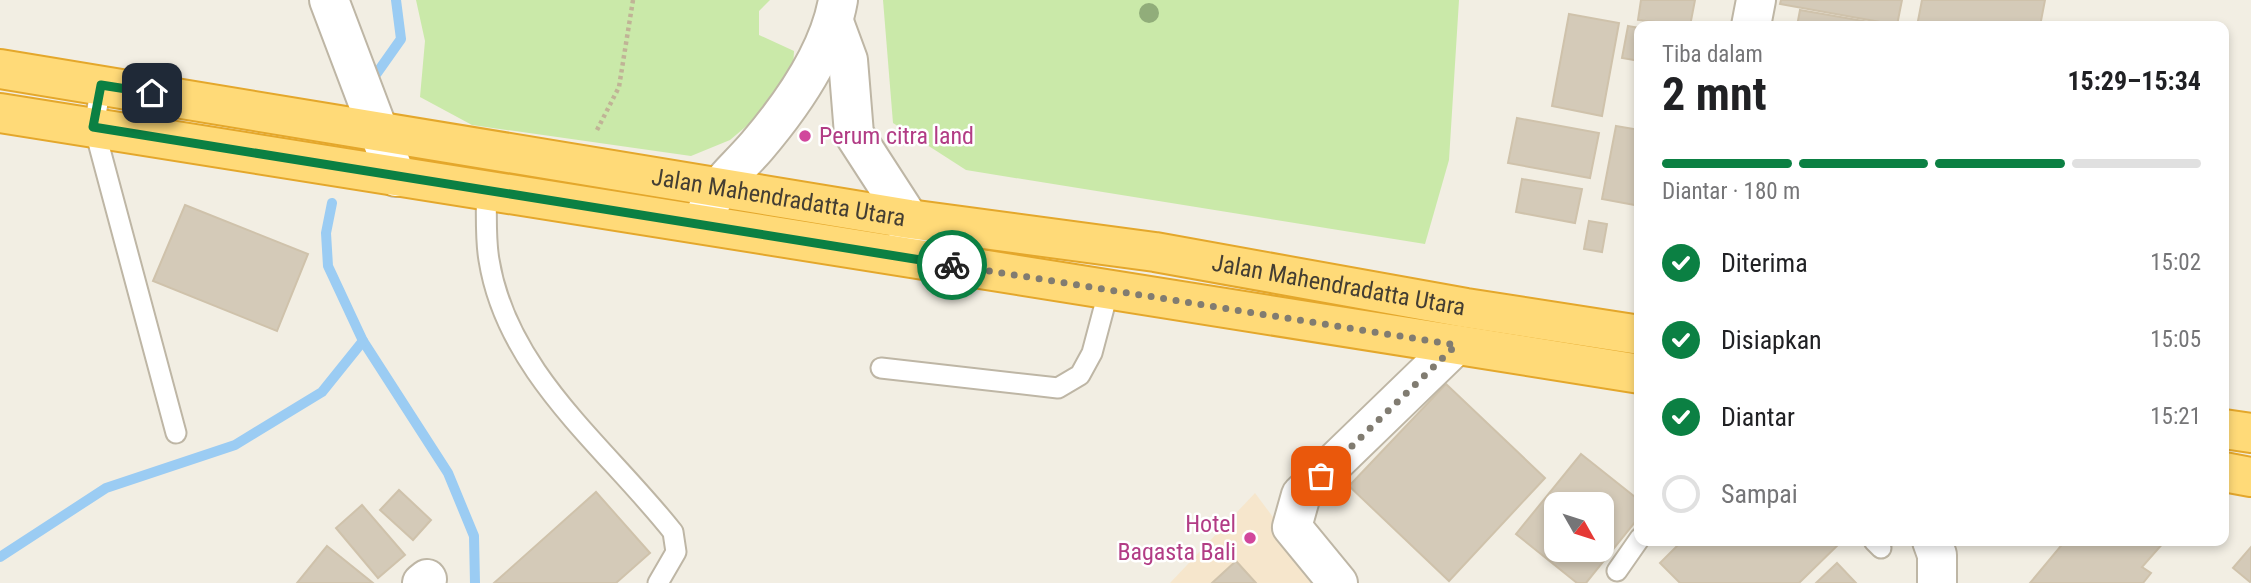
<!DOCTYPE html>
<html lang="id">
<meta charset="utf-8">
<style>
body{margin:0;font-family:"Roboto Condensed",sans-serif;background:#f6f6f6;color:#202124;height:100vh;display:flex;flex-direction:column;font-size:26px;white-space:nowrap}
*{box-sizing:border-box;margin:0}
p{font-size:23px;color:#757577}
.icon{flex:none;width:38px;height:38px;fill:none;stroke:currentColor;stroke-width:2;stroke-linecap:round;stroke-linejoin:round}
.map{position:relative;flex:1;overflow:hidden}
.side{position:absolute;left:1634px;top:21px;width:595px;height:525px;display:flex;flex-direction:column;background:#fff;border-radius:14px;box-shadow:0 4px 10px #0003}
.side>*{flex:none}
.needle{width:46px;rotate:129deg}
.fabs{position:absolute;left:1544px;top:492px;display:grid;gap:14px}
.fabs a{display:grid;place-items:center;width:70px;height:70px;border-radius:14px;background:#fff;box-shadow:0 4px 10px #0003;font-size:35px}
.pin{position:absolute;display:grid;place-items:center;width:60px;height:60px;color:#fff;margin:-30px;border-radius:14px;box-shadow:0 4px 10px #0006}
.courier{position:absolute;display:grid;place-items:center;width:70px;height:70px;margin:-35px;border:5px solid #0b8043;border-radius:50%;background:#fff;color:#222;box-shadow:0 2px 9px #0007}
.summary em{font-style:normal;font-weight:700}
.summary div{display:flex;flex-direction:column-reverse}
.summary{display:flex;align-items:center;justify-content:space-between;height:119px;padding:0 28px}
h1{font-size:46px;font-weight:700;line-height:52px}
.bar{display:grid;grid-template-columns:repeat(4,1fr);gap:10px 7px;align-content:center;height:84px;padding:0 28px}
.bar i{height:9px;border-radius:5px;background:#e0e0e0}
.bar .current{background:#0b8043}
.bar p{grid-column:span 4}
ol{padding:0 28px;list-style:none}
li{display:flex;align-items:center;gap:21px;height:77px}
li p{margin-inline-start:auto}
li .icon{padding:7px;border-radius:50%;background:#0b8043;color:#fff;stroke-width:4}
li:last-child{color:#757577}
li i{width:38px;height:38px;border:4px solid #e0e0e0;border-radius:50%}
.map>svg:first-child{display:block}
.commercial{fill:#f6e6cc}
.green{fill:#cae9a9}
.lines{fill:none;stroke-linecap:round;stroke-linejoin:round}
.stream{stroke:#9bccf3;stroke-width:10}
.building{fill:#d4cab8;stroke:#cfc2ab;stroke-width:2;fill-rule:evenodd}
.service-casing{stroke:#beb6a5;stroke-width:23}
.minor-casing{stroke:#beb6a5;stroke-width:42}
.trunk-casing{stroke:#e4a72b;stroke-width:42}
.path{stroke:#c0b396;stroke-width:4.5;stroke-dasharray:3.5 3.5;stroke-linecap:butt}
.service{stroke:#fff;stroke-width:19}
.minor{stroke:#fff;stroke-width:38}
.trunk{stroke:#ffda78;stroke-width:38}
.tree{fill:#91ad7a}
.done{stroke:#817c71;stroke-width:7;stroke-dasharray:0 12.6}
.route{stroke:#0b8043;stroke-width:9}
.hotel-dot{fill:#d1479c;stroke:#fff;stroke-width:2.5}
.labels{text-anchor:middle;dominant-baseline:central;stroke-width:5;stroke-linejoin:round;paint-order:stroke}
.hotel-label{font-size:24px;fill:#b23c85;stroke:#fff;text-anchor:start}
.street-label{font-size:24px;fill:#443e33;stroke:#fff}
</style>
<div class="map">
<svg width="2251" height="583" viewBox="0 0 2251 583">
<rect width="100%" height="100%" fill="#f2eee3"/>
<path class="commercial" d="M1255,493L1322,583H1170Z"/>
<g class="green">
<path d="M416,0H770L759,11V35L794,51L793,68L768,108L730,140L691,156L472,125L420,97L425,41Z"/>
<path d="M883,0H1459L1449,160L1425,244L966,170L893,123Z"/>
</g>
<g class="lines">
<g class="stream">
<path d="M377,73L401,39L396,0"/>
<path d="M332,203L326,233L328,266L363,341L448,473L474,536L475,583"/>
<path d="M0,557L106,488L235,445L322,392L363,341"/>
</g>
</g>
<g class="building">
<path d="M1641,0H1695L1690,26L1638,20Z"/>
<path d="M1781,0H1902L1897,25L1780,4Z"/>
<path d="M1922,0H2045L2040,26H1917Z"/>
<path d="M1800,10L1892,26H1797Z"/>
<path d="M1569,14L1619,23L1602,116L1552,106Z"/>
<path d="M1628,26L1640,28V61L1622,58Z"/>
<path d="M1517,118L1599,133L1590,178L1508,163Z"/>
<path d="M1616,126L1640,130V206L1602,199Z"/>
<path d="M1522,179L1582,189L1575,223L1516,212Z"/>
<path d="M185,205L308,254L277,331L153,281Z"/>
<path d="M1589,221L1607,224L1602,252L1584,249Z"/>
<path d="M1446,384L1545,478L1449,581L1349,486Z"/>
<path d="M1581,454L1640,501V516L1586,583H1577L1516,534ZM1556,504H1601V550H1556Z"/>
<path d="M399,490L431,520L413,540L380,510Z"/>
<path d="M596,492L650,553L616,583H494Z"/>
<path d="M362,505L405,555L378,578L336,528Z"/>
<path d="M1682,541H1840L1841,542L1799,583H1680L1660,563Z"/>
<path d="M2065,541H2165L2142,567L2151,573L2143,583H2030Z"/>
<path d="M327,546L373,583H297Z"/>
<path d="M2251,547V581L2250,582L2233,568Z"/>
<path d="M1236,561L1256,583H1212Z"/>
<path d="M1837,563L1856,583H1816Z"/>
</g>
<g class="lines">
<defs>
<g id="service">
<path d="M101,85L94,127L176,433"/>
<path d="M486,190C487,213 485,238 489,260C507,373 606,447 673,532L676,552L658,583"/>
<path d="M881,368L1058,388L1080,375L1092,353L1109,289"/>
<path d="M1874,541L1881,548"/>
<path d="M1617,571L1640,538"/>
</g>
<g id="minor">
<path d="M329,0L396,177"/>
<path d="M834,22L848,60L854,134L909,219L908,245"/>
<path d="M1751,26L1756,0"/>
<path d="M705,215C720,179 732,175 757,146C791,106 829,53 838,0"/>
<path d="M1932,541L1937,555V583"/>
<path d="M422,583L427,579"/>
<path d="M1338,583L1292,527L1301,495L1456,345"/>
</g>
<g id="trunk">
<path id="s1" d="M0,69L909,219L1155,252L1466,308L1640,335"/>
<path d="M0,113L1640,374"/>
<path d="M2224,429L2251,433"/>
<path d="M2224,472L2251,477"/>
</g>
</defs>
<use href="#service" class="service-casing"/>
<use href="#minor" class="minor-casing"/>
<use href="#trunk" class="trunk-casing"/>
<path class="path" d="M597,130L619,87L633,0"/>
<use href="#service" class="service"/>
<use href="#minor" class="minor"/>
<use href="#trunk" class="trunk"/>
</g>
<circle class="tree" cx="1149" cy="13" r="10"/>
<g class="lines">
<path class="done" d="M952,265L1456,345L1321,476"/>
<path class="route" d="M152,93L101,85L93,127L952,265"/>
</g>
<g class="hotel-dot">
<circle cx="805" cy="136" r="7"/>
<circle cx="1250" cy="538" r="7"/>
</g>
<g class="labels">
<g class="hotel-label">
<text x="819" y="136">Perum citra land</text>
<text x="1236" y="524" text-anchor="end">Hotel<tspan x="1236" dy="28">Bagasta Bali</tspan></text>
</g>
<g class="street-label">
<text stroke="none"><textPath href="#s1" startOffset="789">Jalan Mahendradatta Utara</textPath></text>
<text stroke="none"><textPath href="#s1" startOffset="1356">Jalan Mahendradatta Utara</textPath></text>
</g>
</g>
</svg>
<div class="fabs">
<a><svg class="needle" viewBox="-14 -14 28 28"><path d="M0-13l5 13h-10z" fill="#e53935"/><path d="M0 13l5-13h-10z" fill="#757577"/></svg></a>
</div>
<div class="pin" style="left:1321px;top:476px;background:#ea580c"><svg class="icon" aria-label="bag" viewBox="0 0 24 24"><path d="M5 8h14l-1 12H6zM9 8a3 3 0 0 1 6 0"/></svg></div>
<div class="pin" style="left:152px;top:93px;background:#1f2937"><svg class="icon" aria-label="home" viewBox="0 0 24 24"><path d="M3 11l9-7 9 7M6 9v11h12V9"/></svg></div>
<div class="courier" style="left:952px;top:265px"><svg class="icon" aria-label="bike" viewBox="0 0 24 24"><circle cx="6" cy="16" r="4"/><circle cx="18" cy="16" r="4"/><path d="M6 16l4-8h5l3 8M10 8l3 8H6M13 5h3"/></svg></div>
<section class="side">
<div class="summary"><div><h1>2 mnt</h1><p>Tiba dalam</p></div><em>15:29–15:34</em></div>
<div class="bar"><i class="current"></i><i class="current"></i><i class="current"></i><i></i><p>Diantar · 180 m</p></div>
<ol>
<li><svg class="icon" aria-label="check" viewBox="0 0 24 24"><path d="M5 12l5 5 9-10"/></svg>Diterima<p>15:02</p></li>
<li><svg class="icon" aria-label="check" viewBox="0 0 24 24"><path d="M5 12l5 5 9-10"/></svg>Disiapkan<p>15:05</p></li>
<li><svg class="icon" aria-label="check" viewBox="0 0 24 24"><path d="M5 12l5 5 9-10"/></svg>Diantar<p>15:21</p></li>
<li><i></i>Sampai</li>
</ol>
</section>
</div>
